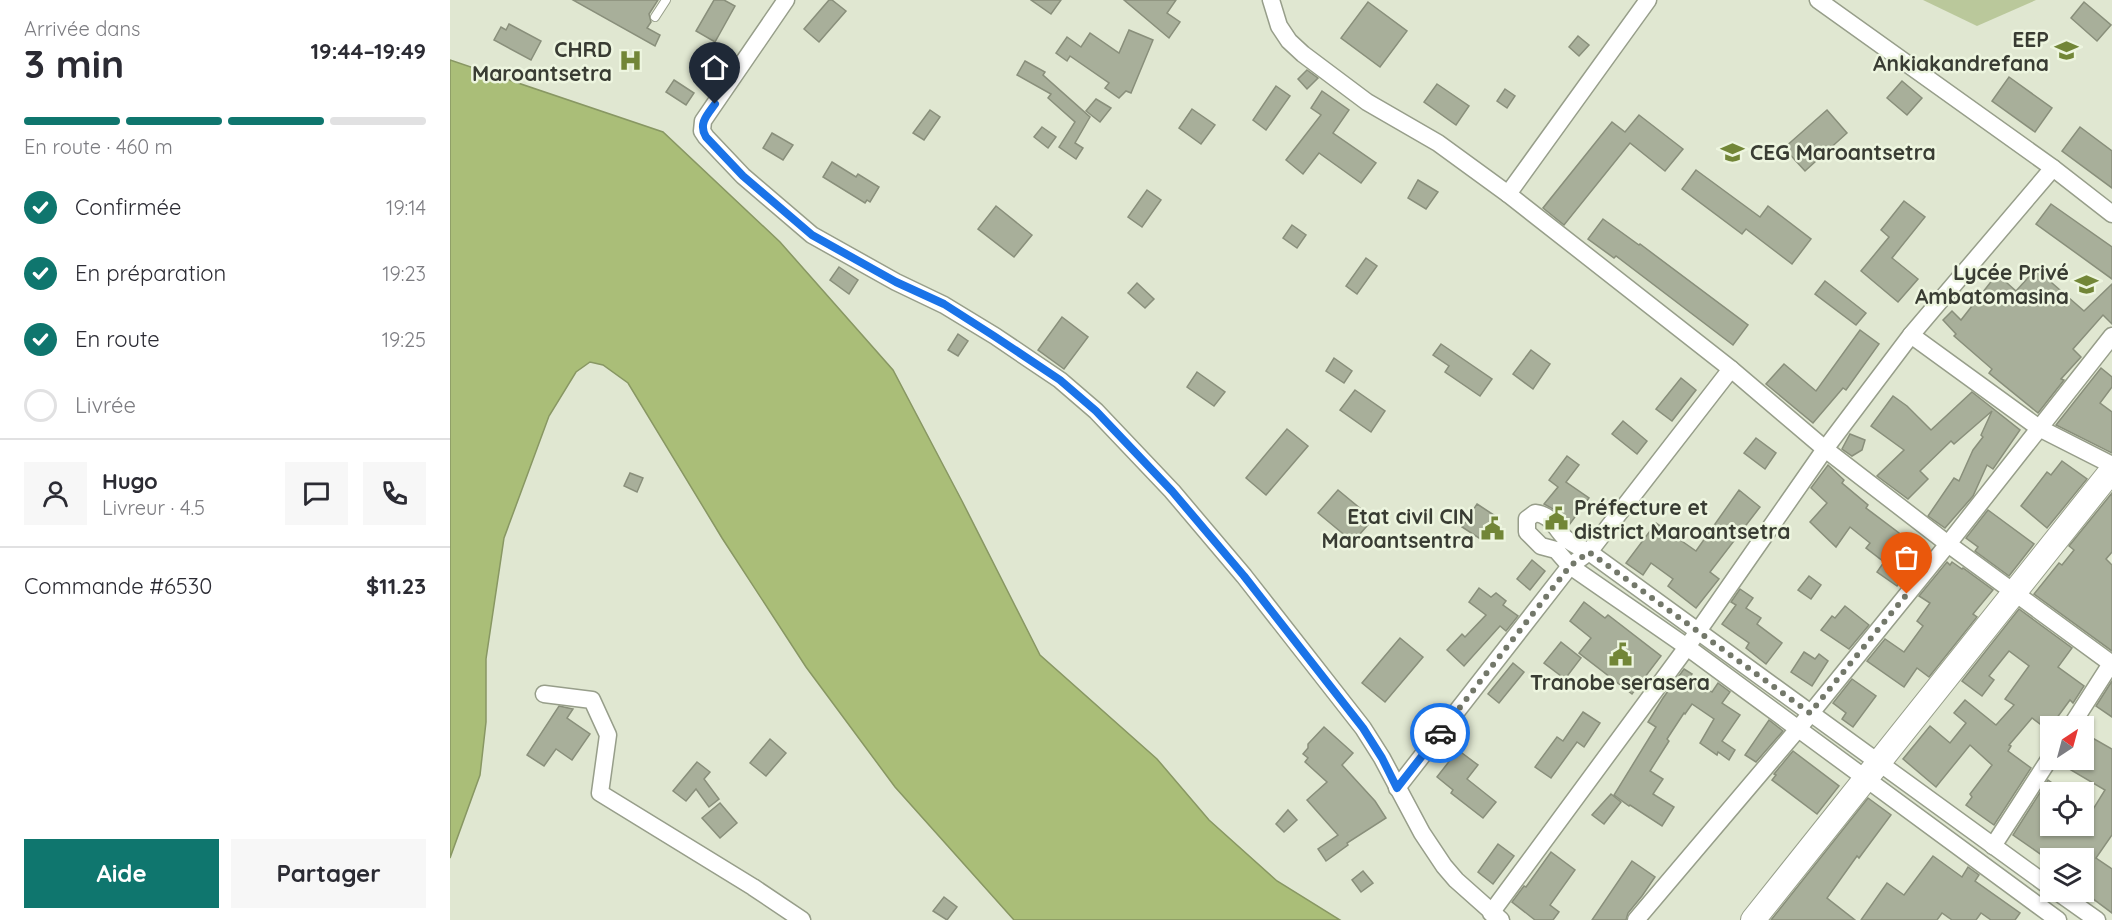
<!DOCTYPE html>
<html lang="fr">
<meta charset="utf-8">
<style>
body{margin:0;font-family:Quicksand,sans-serif;background:#f7f7f7;color:#2b2b33;height:100vh;display:flex;flex-direction:column;font-size:22px;white-space:nowrap}
*{box-sizing:border-box;margin:0}
p{font-size:20px;color:#7c7c81}
.icon{flex:none;width:33px;height:33px;fill:none;stroke:currentColor;stroke-width:2;stroke-linecap:round;stroke-linejoin:round}
.map{position:relative;flex:1;overflow:hidden}
.panel{display:flex;flex-direction:column;background:#fff;width:450px}
.panel>*{flex:none}
.needle{width:39px;rotate:36deg}
.fabs{position:absolute;left:1590px;top:716px;display:grid;gap:12px}
.fabs a{display:grid;place-items:center;width:54px;height:54px;border-radius:0px;background:#fff;box-shadow:0 2px 4px #0004;font-size:30px}
.pin{position:absolute;display:grid;place-items:center;width:51px;height:51px;color:#fff;margin:-62px -26px;border-radius:50% 50% 50% 0;rotate:-45deg;box-shadow:0 0 6px #0007}
.pin .icon{rotate:45deg}
.courier{position:absolute;display:grid;place-items:center;width:60px;height:60px;margin:-30px;border:4px solid #1a73e8;border-radius:50%;background:#fff;color:#222;box-shadow:0 2px 8px #0007}
.headline em{font-style:normal;font-weight:700}
.headline div{display:flex;flex-direction:column-reverse}
.headline{display:flex;align-items:center;justify-content:space-between;height:102px;padding:0 24px}
h1{font-size:39px;font-weight:700;line-height:45px}
.bar{display:grid;grid-template-columns:repeat(4,1fr);gap:9px 6px;align-content:center;height:72px;padding:0 24px}
.bar i{height:8px;border-radius:4px;background:#e1e1e2}
.bar .on{background:#0f766e}
.bar p{grid-column:span 4}
.line{display:flex;align-items:center;gap:15px;padding:0 24px;border-top:2px solid #e1e1e2}
.line div{flex:1}
.round{display:grid;place-items:center;flex:none;width:63px;height:63px;border-radius:0px;background:#f7f7f7}
ol{padding:0 24px;list-style:none}
li{display:flex;align-items:center;gap:18px;height:66px}
li p{margin-inline-start:auto}
li .icon{padding:6px;border-radius:50%;background:#0f766e;color:#fff;stroke-width:4}
li:last-child{color:#7c7c81}
li i{width:33px;height:33px;border:3px solid #e1e1e2;border-radius:50%}
.cta{display:flex;gap:12px;margin-top:auto;padding:12px 24px}
.cta a{flex:1;height:69px;border-radius:0px;background:#0f766e;color:#fff;font-size:24px;font-weight:700;line-height:69px;text-align:center}
.cta a+a{background:#f7f7f7;color:#2b2b33}
main{display:flex;flex:1;min-height:0}
.map>svg:first-child{display:block}
.green{fill:#bac89b}
.water{fill:#aabe78;stroke:#889763;stroke-width:1.5}
.building{fill:#a8af9a;stroke:#898f7b;stroke-width:1.5}
.lines{fill:none;stroke-linecap:round;stroke-linejoin:round}
.lane-casing{stroke:#979e8a;stroke-width:10}
.street-casing{stroke:#979e8a;stroke-width:19}
.secondary-casing{stroke:#979e8a;stroke-width:26}
.lane{stroke:#fff;stroke-width:8}
.street{stroke:#fff;stroke-width:16}
.secondary{stroke:#fff;stroke-width:24}
.done{stroke:#73786a;stroke-width:6;stroke-dasharray:0 10.8}
.route{stroke:#1a73e8;stroke-width:8}
.labels{text-anchor:middle;dominant-baseline:central;stroke-width:5;stroke-linejoin:round;paint-order:stroke}
.poi-label{font-size:21px;font-weight:bold;fill:#393c33;stroke:#edf5df;text-anchor:end}
</style>
<main>
<section class="panel">
<div class="headline"><div><h1>3 min</h1><p>Arrivée dans</p></div><em>19:44–19:49</em></div>
<div class="bar"><i class="on"></i><i class="on"></i><i class="on"></i><i></i><p>En route · 460 m</p></div>
<ol>
<li><svg class="icon" aria-label="check" viewBox="0 0 24 24"><path d="M5 12l5 5 9-10"/></svg>Confirmée<p>19:14</p></li>
<li><svg class="icon" aria-label="check" viewBox="0 0 24 24"><path d="M5 12l5 5 9-10"/></svg>En préparation<p>19:23</p></li>
<li><svg class="icon" aria-label="check" viewBox="0 0 24 24"><path d="M5 12l5 5 9-10"/></svg>En route<p>19:25</p></li>
<li><i></i>Livrée</li>
</ol>
<div class="line" style="height:108px"><a class="round"><svg class="icon" aria-label="person" viewBox="0 0 24 24"><circle cx="12" cy="8" r="4"/><path d="M4 21q1-7 8-7t8 7"/></svg></a><div><b>Hugo</b><p>Livreur · 4.5</p></div><a class="round"><svg class="icon" aria-label="chat" viewBox="0 0 24 24"><path d="M4 5h16v11H9l-5 4z"/></svg></a><a class="round"><svg class="icon" aria-label="phone" viewBox="0 0 24 24"><path d="M5 4h4l2 5-3 2q2 4 5 5l2-3 5 2v4C11 20 4 13 5 4z"/></svg></a></div>
<div class="line" style="height:78px"><div>Commande #6530</div><b>$11.23</b></div>
<div class="cta"><a>Aide</a><a>Partager</a></div>
</section>
<div class="map">
<svg width="1662" height="920" viewBox="0 0 1662 920">
<rect width="100%" height="100%" fill="#e0e7d1"/>
<path class="green" d="M1473,0H1586L1527,26Z"/>
<path class="water" d="M0,60L213,132L330,242L443,370L512,501L590,655L707,759L759,820L827,881L890,920H564L445,787L356,667L272,538L178,383L153,365L140,362L126,372L99,416L54,538L36,659V722L30,775L0,858Z"/>
<g class="building">
<path d="M123,0H208L199,14L201,22L197,28L210,35L205,46Z"/>
<path d="M264,0H274L285,6L265,42L246,31Z"/>
<path d="M379,0H382L396,11L369,42L354,29Z"/>
<path d="M581,0H611L601,14Z"/>
<path d="M674,0H726L717,13L730,22L719,38Z"/>
<path d="M918,2L957,31L930,67L891,38Z"/>
<path d="M1634,2L1661,25L1647,41L1621,18Z"/>
<path d="M59,24L91,41L81,60L44,40L51,27L56,30Z"/>
<path d="M679,30L703,40L681,93L676,91L669,98L655,88L659,83L620,56L617,61L606,53L617,37L631,47L640,33L669,53Z"/>
<path d="M1128,36L1139,45L1129,56L1119,47Z"/>
<path d="M575,61L595,72L593,75L640,117L625,143L633,148L626,159L609,147L625,122L598,98L601,94L567,75Z"/>
<path d="M857,70L868,78L857,89L848,79Z"/>
<path d="M1559,77L1602,108L1585,132L1542,101Z"/>
<path d="M224,80L244,93L236,105L216,92Z"/>
<path d="M1452,81L1472,98L1457,115L1437,98Z"/>
<path d="M987,84L1019,106L1006,125L974,102Z"/>
<path d="M826,86L840,96L816,130L803,120Z"/>
<path d="M1055,89L1065,96L1057,108L1047,101Z"/>
<path d="M872,91L899,110L883,133L926,163L911,183L869,153L853,174L836,160L871,115L861,108Z"/>
<path d="M646,99L661,108L650,122L636,111Z"/>
<path d="M742,109L765,125L751,144L729,128Z"/>
<path d="M480,110L490,117L474,140L463,133Z"/>
<path d="M1377,110L1397,133L1355,171L1334,148Z"/>
<path d="M1189,115L1233,149L1215,171L1180,143L1114,225L1093,208L1162,122L1175,132Z"/>
<path d="M592,127L606,137L598,148L584,137Z"/>
<path d="M1630,127L1662,151V188L1612,151Z"/>
<path d="M322,133L343,145L333,160L313,148Z"/>
<path d="M382,162L406,177L408,174L429,187L420,202L417,200L415,203L373,177Z"/>
<path d="M1246,170L1310,217L1318,206L1361,239L1342,264L1296,229L1292,234L1232,189Z"/>
<path d="M968,180L988,192L976,209L958,198Z"/>
<path d="M697,190L711,200L692,227L678,217Z"/>
<path d="M1454,201L1475,217L1442,258L1468,279L1448,302L1411,271L1439,237L1431,230Z"/>
<path d="M1601,204L1662,247V279L1586,224Z"/>
<path d="M546,206L582,235L564,257L528,229Z"/>
<path d="M1153,219L1189,245L1190,244L1298,325L1283,345L1166,256L1164,258L1138,239Z"/>
<path d="M842,225L856,235L847,248L833,238Z"/>
<path d="M916,258L927,266L907,294L896,286Z"/>
<path d="M389,267L408,280L399,294L380,280Z"/>
<path d="M1586,269L1634,311L1662,284V324L1653,315L1623,349L1631,357L1611,379L1614,380L1588,413L1539,373L1542,369L1504,336L1506,334L1493,320L1502,311L1511,320L1547,274L1566,291Z"/>
<path d="M1375,281L1416,313L1406,325L1365,294Z"/>
<path d="M687,283L704,299L695,308L678,293Z"/>
<path d="M612,317L638,337L614,369L588,350Z"/>
<path d="M1410,330L1429,344L1396,390L1393,388L1363,423L1316,384L1334,364L1366,391Z"/>
<path d="M508,334L518,341L508,356L498,350Z"/>
<path d="M991,344L1042,379L1030,396L995,372L999,366L983,355Z"/>
<path d="M1081,350L1100,364L1083,389L1063,374Z"/>
<path d="M884,358L902,371L894,383L876,371Z"/>
<path d="M1651,368L1662,377V387L1650,403L1662,412V453L1606,425Z"/>
<path d="M747,372L775,392L764,406L737,387Z"/>
<path d="M1231,378L1246,390L1222,421L1206,409Z"/>
<path d="M905,390L935,411L921,432L890,410Z"/>
<path d="M1522,392L1570,430L1543,469L1537,465L1523,496L1495,528L1478,516L1504,478L1509,481L1523,450L1533,437L1531,435L1542,411L1504,444L1501,441L1470,471L1478,479L1458,499L1427,476L1454,450L1421,426L1443,396L1457,406L1481,430Z"/>
<path d="M1173,421L1197,441L1187,454L1162,434Z"/>
<path d="M837,429L858,446L816,495L796,478Z"/>
<path d="M1400,434L1415,440L1412,450L1402,456L1392,449Z"/>
<path d="M1306,438L1326,453L1315,469L1294,453Z"/>
<path d="M1117,456L1129,465L1116,482L1139,498L1119,525L1105,510L1094,504L1108,487L1099,480Z"/>
<path d="M1612,461L1637,479L1597,528L1571,506L1597,472L1601,475Z"/>
<path d="M1378,465L1394,480L1392,483L1418,505L1416,508L1477,554L1452,584L1449,583L1447,586L1427,572L1434,562L1416,548L1420,543L1400,527L1386,547L1360,522L1377,503L1361,488Z"/>
<path d="M180,473L193,478L187,492L174,486Z"/>
<path d="M888,490L923,519L903,542L868,513Z"/>
<path d="M1289,490L1310,507L1260,572L1269,579L1246,608L1218,586L1223,579L1201,563L1193,575L1176,563L1206,523L1246,551Z"/>
<path d="M1662,493V552L1656,559L1662,565V651L1584,594L1609,563L1612,565L1624,550L1619,546Z"/>
<path d="M1027,504L1047,517L1032,540L1012,527Z"/>
<path d="M1538,510L1584,544L1559,576L1525,551L1528,547L1516,538Z"/>
<path d="M1082,560L1095,571L1080,590L1067,579Z"/>
<path d="M1497,562L1500,565L1502,562L1512,569L1513,568L1543,590L1523,614L1527,617L1479,677L1467,668L1454,687L1417,661L1435,639L1454,652L1473,626L1467,621L1480,603L1469,596Z"/>
<path d="M1359,576L1371,585L1361,599L1348,590Z"/>
<path d="M1029,588L1041,597L1046,593L1056,601L1053,605L1068,616L1056,631L1050,626L1014,666L997,650L1012,634L1015,637L1036,615L1019,602Z"/>
<path d="M1290,589L1303,598L1296,608L1311,618L1307,624L1332,643L1316,664L1296,648L1299,643L1272,624L1286,605L1281,602Z"/>
<path d="M1134,602L1155,618L1158,615L1211,656L1182,694L1129,653L1141,638L1120,621Z"/>
<path d="M1395,606L1419,625L1399,649L1371,630L1382,616L1385,618Z"/>
<path d="M1569,609L1622,648L1608,667L1634,686L1623,703L1620,700L1598,730L1582,718L1559,745L1561,746L1558,751L1581,768L1544,825L1516,805L1522,797L1520,794L1542,765L1520,745L1486,787L1453,759L1480,726L1500,743L1516,723L1504,713L1515,700L1546,725L1564,705L1555,699L1579,666L1559,651L1539,676L1544,680L1532,696L1512,681Z"/>
<path d="M950,638L973,657L935,702L912,683Z"/>
<path d="M1111,642L1131,658L1115,679L1094,663Z"/>
<path d="M1354,652L1365,659L1369,654L1378,661L1362,686L1341,672Z"/>
<path d="M1063,663L1074,672L1049,703L1038,694Z"/>
<path d="M1234,669L1242,674L1240,677L1262,692L1268,683L1280,692L1272,703L1290,715L1272,741L1285,750L1279,760L1268,752L1267,755L1250,743L1264,719L1242,704L1235,714L1234,713L1217,739L1219,741L1200,771L1213,779L1203,794L1224,807L1212,826L1180,805L1179,806L1164,795L1206,727L1198,722L1213,698Z"/>
<path d="M1402,679L1426,696L1403,727L1392,719L1396,713L1383,703Z"/>
<path d="M1662,681V717L1646,706Z"/>
<path d="M109,706L123,709L117,718L140,734L122,760L106,749L94,766L77,755Z"/>
<path d="M1133,712L1150,723L1134,747L1127,742L1101,778L1085,767L1107,737L1113,741Z"/>
<path d="M1319,720L1333,731L1306,762L1295,755Z"/>
<path d="M874,727L903,753L892,765L925,801L936,818L897,843L898,845L876,861L868,849L888,835L857,800L877,782L855,762L858,758L853,754L858,748V744Z"/>
<path d="M1639,736L1662,749V835L1646,858L1662,869V913L1634,892V858H1596L1563,835L1598,780L1615,792H1600V825H1634V805L1642,811L1655,790L1609,763L1610,759H1634V746Z"/>
<path d="M320,739L336,753L316,776L300,763Z"/>
<path d="M1008,750L1028,765L1017,779L1046,802L1033,818L1001,793L1003,790L987,777Z"/>
<path d="M1343,751L1389,786L1367,814L1322,780L1326,775L1324,774Z"/>
<path d="M247,762L260,772L254,779L269,799L259,807L246,789L236,801L223,791Z"/>
<path d="M1161,794L1171,802L1154,824L1142,815Z"/>
<path d="M1418,798L1441,815L1409,858L1407,856L1377,898L1405,920H1321Z"/>
<path d="M270,803L287,823L270,838L252,818Z"/>
<path d="M838,810L847,820L834,832L826,824Z"/>
<path d="M1048,844L1064,856L1043,884L1028,872Z"/>
<path d="M1101,852L1125,870L1100,905L1109,912L1103,920H1085L1062,902L1074,886L1076,887Z"/>
<path d="M1483,856L1512,877L1518,867L1529,875L1525,881L1570,913L1565,920H1541L1531,913L1526,920H1502L1492,913L1487,920H1411L1437,883L1454,895Z"/>
<path d="M1182,861L1205,877L1192,896L1178,913L1176,920H1142Z"/>
<path d="M913,871L923,883L911,892L902,880Z"/>
<path d="M494,897L507,907L497,920L483,911Z"/>
</g>
<g class="lines">
<defs>
<path id="lane" d="M205,17L216,0"/>
<g id="street">
<path d="M336,0L253,121L252,131L256,137L293,176L362,235L446,282L494,305L545,336L610,380L646,411L722,491L794,576L913,728L932,758L972,833L994,866L1006,880L1051,920"/>
<path d="M821,0L829,26L839,41L853,54L917,102L988,143L1058,194L1281,369L1375,449L1498,544L1662,664"/>
<path d="M1368,0L1603,168L1662,214"/>
<path d="M1058,194L1198,0"/>
<path d="M1461,335L1589,428L1662,465"/>
<path d="M94,694L142,700L158,735L150,793L303,887L352,920"/>
<path d="M1621,726L1662,662"/>
<path d="M947,788L1120,566L1139,552L1281,369"/>
<path d="M1543,846L1600,758"/>
<path d="M1600,887L1139,552C1131,548 1120,543 1114,537C1104,527 1102,515 1085,513L1077,519V532L1091,546L1106,550L1120,566L1237,647L1608,920"/>
<path d="M1606,891L1647,920"/>
<path d="M1041,913L1237,647L1375,449L1461,335L1603,168"/>
<path d="M1186,920L1348,729L1498,544L1662,336"/>
</g>
<path id="secondary" d="M1303,920L1662,470"/>
</defs>
<use href="#lane" class="lane-casing"/>
<use href="#street" class="street-casing"/>
<use href="#secondary" class="secondary-casing"/>
<use href="#lane" class="lane"/>
<use href="#street" class="street"/>
<use href="#secondary" class="secondary"/>
</g>
<g class="lines">
<path class="done" d="M990,733L1120,566L1139,552L1360,713L1457,594"/>
<path class="route" d="M265,104C257,115 248,124 256,137L293,176L362,235L446,282L494,304L544,336L610,380L646,411L722,491L794,576L913,728L932,758L947,788L990,733"/>
</g>
<defs>
<symbol id="school-bare" viewBox="-9 -9 18 18"><path d="M0-5L7-2L0 1L-7-2ZM-4 1L0 2.5L4 1V4Q0 6-4 4Z" fill="#728637" stroke="#edf5df" stroke-width="2.5" paint-order="stroke"/></symbol>
<symbol id="hospital-bare" viewBox="-9 -9 18 18"><path d="M-5-5h3v3.5h4V-5h3V5h-3V1.5h-4V5h-3Z" fill="#728637" stroke="#edf5df" stroke-width="2.5" paint-order="stroke"/></symbol>
<symbol id="civic-bare" viewBox="-9 -9 18 18"><path d="M-.6-6.5H3V-4.5H.6V-3L4-1V1h2V6H-6V1h2V-1L-.6-3ZM-1.2 2.5V6h2.4V2.5Z" fill="#728637" stroke="#edf5df" stroke-width="2.5" paint-order="stroke"/></symbol>
</defs>
<g fill-rule="evenodd">
<use href="#school-bare" x="1600" y="34" width="33" height="33"/>
<use href="#hospital-bare" x="164" y="44" width="33" height="33"/>
<use href="#school-bare" x="1266" y="136" width="33" height="33"/>
<use href="#school-bare" x="1620" y="268" width="33" height="33"/>
<use href="#civic-bare" x="1090" y="502" width="33" height="33"/>
<use href="#civic-bare" x="1026" y="512" width="33" height="33"/>
<use href="#civic-bare" x="1154" y="638" width="33" height="33"/>
</g>
<g class="labels">
<g class="poi-label">
<text x="1599" y="39">EEP<tspan x="1599" dy="24">Ankiakandrefana</tspan></text>
<text x="162" y="49">CHRD<tspan x="162" dy="24">Maroantsetra</tspan></text>
<text x="1300" y="152" text-anchor="start">CEG Maroantsetra</text>
<text x="1619" y="272">Lycée Privé<tspan x="1619" dy="24">Ambatomasina</tspan></text>
<text x="1124" y="507" text-anchor="start">Préfecture et<tspan x="1124" dy="24">district Maroantsetra</tspan></text>
<text x="1024" y="516">Etat civil CIN<tspan x="1024" dy="24">Maroantsentra</tspan></text>
<text x="1170" y="682" text-anchor="middle">Tranobe serasera</text>
</g>
</g>
</svg>
<div class="fabs">
<a><svg class="needle" viewBox="-14 -14 28 28"><path d="M0-13l5 13h-10z" fill="#e53935"/><path d="M0 13l5-13h-10z" fill="#7c7c81"/></svg></a>
<a><svg class="icon" aria-label="locate" viewBox="0 0 24 24"><circle cx="12" cy="12" r="6"/><path d="M12 2v4M12 18v4M2 12h4M18 12h4"/></svg></a>
<a><svg class="icon" aria-label="layers" viewBox="0 0 24 24"><path d="M12 4l9 5-9 5-9-5zM3 14l9 5 9-5"/></svg></a>
</div>
<div class="pin" style="left:1457px;top:594px;background:#ea580c"><svg class="icon" aria-label="bag" viewBox="0 0 24 24"><path d="M5 8h14l-1 12H6zM9 8a3 3 0 0 1 6 0"/></svg></div>
<div class="pin" style="left:265px;top:104px;background:#1f2937"><svg class="icon" aria-label="home" viewBox="0 0 24 24"><path d="M3 11l9-7 9 7M6 9v11h12V9"/></svg></div>
<div class="courier" style="left:990px;top:733px"><svg class="icon" aria-label="car" viewBox="0 0 24 24"><path d="M5 17H2v-5l4-1 3-4h7l3 4 3 1v5h-3M9 17h6M6 11h13"/><circle cx="7" cy="17" r="2"/><circle cx="17" cy="17" r="2"/></svg></div>
</div>
</main>
